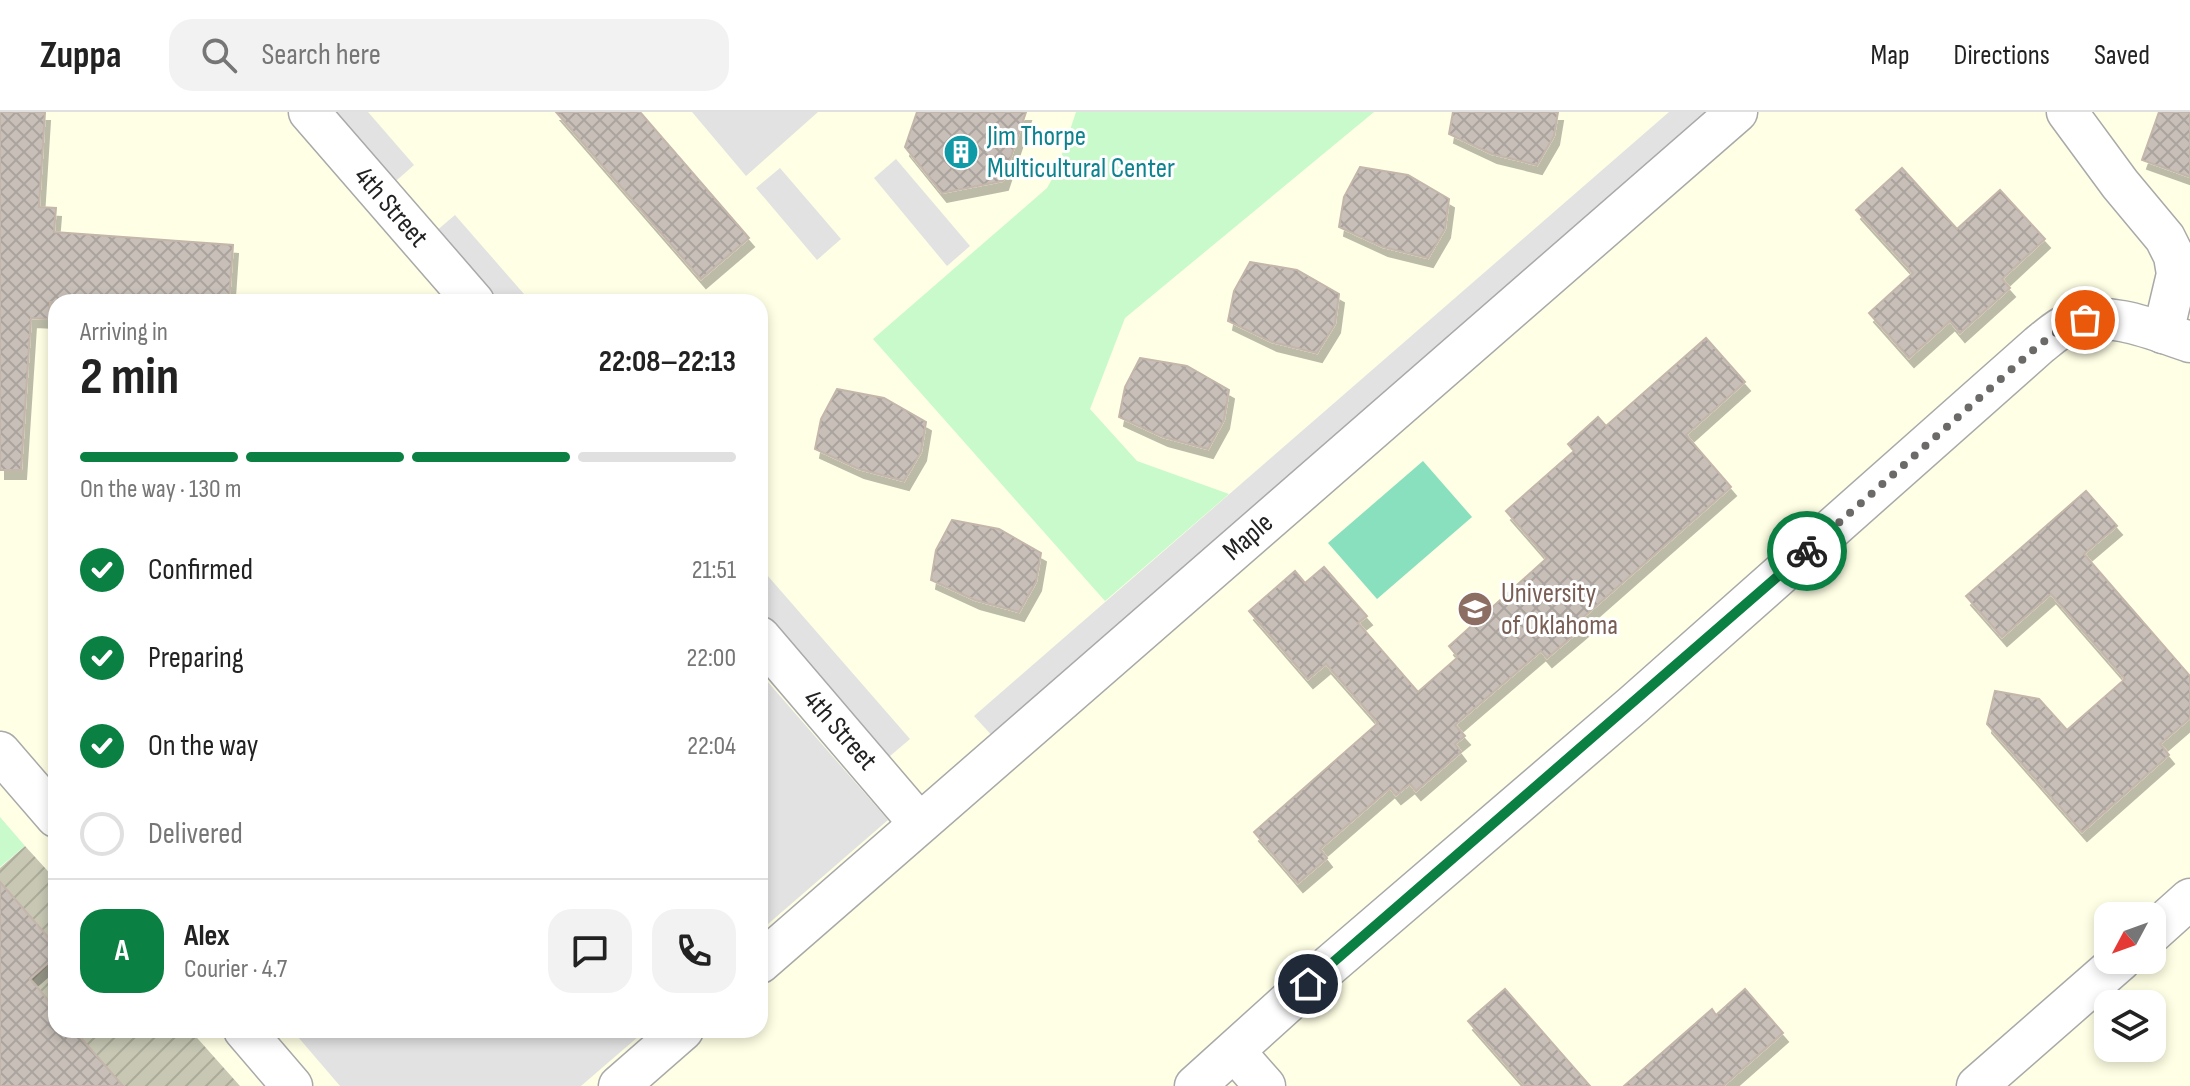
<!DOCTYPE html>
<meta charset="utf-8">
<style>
body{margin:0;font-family:"Sofia Sans Condensed",sans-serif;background:#f2f2f2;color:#222;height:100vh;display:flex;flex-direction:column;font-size:30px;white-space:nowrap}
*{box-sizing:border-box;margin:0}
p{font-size:26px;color:#767676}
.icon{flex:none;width:44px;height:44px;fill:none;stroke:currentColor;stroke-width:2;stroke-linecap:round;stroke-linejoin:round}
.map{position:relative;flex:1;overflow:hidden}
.panel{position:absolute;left:48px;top:182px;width:720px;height:744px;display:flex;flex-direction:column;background:#fff;border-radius:24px;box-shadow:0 4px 12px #0003}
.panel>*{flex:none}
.needle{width:52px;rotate:229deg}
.fabs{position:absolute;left:2094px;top:790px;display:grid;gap:16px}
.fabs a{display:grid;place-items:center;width:72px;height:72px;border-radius:16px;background:#fff;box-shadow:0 4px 12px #0003;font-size:40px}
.pin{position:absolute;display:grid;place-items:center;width:68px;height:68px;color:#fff;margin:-34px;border:4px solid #fff;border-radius:50%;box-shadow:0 2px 8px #0007}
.courier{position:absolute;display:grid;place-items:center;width:80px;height:80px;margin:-40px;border:6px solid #0b8043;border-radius:50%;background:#fff;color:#222;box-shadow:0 2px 10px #0007}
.overview em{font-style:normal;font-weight:700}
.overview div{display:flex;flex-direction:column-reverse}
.overview{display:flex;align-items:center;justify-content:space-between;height:136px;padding:0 32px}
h1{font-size:52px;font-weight:700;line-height:60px}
.bar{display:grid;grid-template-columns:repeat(4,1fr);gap:12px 8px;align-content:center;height:96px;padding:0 32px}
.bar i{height:10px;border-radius:6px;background:#e0e0e0}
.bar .active{background:#0b8043}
.bar p{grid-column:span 4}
.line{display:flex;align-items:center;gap:20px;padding:0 32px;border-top:2px solid #e0e0e0}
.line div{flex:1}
.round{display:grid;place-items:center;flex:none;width:84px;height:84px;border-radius:24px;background:#f2f2f2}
ol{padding:0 32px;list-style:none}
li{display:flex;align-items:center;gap:24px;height:88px}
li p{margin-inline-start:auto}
li .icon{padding:8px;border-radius:50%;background:#0b8043;color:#fff;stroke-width:4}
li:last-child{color:#767676}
li i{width:44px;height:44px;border:4px solid #e0e0e0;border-radius:50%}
header{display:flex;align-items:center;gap:48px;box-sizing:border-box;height:112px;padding:0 40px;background:#fff;border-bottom:2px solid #e0e0e0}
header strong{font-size:38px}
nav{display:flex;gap:44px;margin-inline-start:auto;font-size:28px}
.search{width:560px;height:72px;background:#f2f2f2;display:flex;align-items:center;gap:20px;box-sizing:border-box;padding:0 28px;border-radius:24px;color:#767676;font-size:30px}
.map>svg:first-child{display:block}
.education{fill:#ffffe5;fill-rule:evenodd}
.construction{fill:url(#construction-furrows)}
.park{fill:#c8facc}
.pitch{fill:#88e0be}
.parking{fill:#e2e2e2}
.building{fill:url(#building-cross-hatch);stroke:#c4b6ab;stroke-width:2;filter:url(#shadow)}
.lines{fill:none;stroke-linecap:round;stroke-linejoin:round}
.minor-casing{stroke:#a9a9a9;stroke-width:43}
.minor{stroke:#fff;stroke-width:40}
.done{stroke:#6b6a68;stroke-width:8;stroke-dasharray:0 14.4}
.route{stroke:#0b8043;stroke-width:10}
.labels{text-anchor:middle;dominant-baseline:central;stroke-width:6;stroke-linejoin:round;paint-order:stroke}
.culture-label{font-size:28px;fill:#0d838f;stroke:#fff;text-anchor:start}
.street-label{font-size:28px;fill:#222;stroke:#fff}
.education-label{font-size:28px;fill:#785e54;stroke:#fff;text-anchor:start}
</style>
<header>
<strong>Zuppa</strong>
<div class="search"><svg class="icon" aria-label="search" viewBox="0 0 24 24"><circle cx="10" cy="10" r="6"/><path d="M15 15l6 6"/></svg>Search here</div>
<nav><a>Map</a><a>Directions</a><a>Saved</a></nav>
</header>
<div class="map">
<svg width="2190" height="974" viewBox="0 0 2190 974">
<defs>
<pattern id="construction-furrows" width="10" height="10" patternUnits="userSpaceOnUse" patternTransform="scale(2)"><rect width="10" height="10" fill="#c7c7b4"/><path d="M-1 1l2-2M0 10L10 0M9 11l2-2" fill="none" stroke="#abab9a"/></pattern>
<pattern id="building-cross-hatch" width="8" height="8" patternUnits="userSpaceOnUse" patternTransform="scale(2)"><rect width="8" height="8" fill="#c7bfb8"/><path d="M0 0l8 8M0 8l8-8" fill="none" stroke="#aba49e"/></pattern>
<filter id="shadow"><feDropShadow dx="5" dy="9" stdDeviation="0" flood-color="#0004"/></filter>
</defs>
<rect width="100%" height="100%" fill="#f2efe9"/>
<path class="education" d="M0,0H2190V974H0ZM56,190H760V918H56ZM2108,804H2152V848H2108ZM2108,892H2152V936H2108Z"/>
<path class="construction" d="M25,734L56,768V918H190L240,974H0V756Z"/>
<g class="park">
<path d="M1076,0H1374L1125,206L1090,297L1137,349L1229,382L1105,489L873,227L1047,76L1056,60Z"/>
<path d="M0,705L25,734L0,755Z"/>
</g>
<path class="pitch" d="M1423,349L1472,405L1377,487L1328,431Z"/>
<g class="parking">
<path d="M325,0H368L414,53L389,75Z"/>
<path d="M692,0H818L746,64Z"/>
<path d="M1669,0H1717L995,627L974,604Z"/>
<path d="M896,47L970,134L947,154L874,66Z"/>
<path d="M780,56L841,127L817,148L756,76Z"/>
<path d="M455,103L531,190H483L428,126Z"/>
<path d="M760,455L910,627L883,650L760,509Z"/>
<path d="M760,561L888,708L760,819Z"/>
<path d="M292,918H646L581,974H340Z"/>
</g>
<g class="building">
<path d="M0,0H45L39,95L56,96L54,120L233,133L229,190H50L49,207L31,206L21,358H0Z"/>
<path d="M556,0H640L749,126L701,167Z"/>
<path d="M917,0H1026L1003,69L942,81L905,35Z"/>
<path d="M1453,0H1558L1554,24L1537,53L1492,42L1449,22Z"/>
<path d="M2159,0H2190V65L2142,48Z"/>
<path d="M1360,55L1408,63L1449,87L1445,117L1428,146L1383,135L1339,115L1344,85Z"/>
<path d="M1902,56L1957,117L2000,78L2045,127L2002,167L2010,176L1960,221L1950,209L1909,246L1869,201L1913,161L1856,98Z"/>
<path d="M1250,150L1297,158L1339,182L1335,212L1317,241L1272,230L1228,209L1234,179Z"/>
<path d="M1706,226L1745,270L1686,323L1731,375L1580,508L1585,514L1547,546L1541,539L1455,613L1465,624L1455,632L1461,640L1416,679L1410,672L1396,683L1390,676L1320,737L1327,746L1298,771L1254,720L1378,611L1326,552L1308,567L1249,499L1295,459L1305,471L1324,455L1367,504L1358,511L1418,580L1458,545L1449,534L1547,446L1506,399L1574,339L1568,332L1598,305L1606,314Z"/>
<path d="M1140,246L1187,254L1229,278L1224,308L1208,337L1163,325L1119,305L1125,275Z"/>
<path d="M837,277L884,286L926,310L921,340L904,369L859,357L815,337L821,307Z"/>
<path d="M2086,379L2117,414L2084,442L2190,564V606L2160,632L2169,643L2082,720L1987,612L1995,579L2039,587L2067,618L2125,567L2051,482L2002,525L1966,484Z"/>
<path d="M952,408L999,417L1041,441L1036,470L1019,500L975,488L931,468L936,438Z"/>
<path d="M0,770L56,834V844L30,867L56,897V918H74L123,974H0Z"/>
<path d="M1505,877L1590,974H1525L1468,909Z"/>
<path d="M1745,877L1783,921L1723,974H1624L1712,897L1716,903Z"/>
</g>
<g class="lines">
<defs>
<g id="minor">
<path d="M309,0L474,190"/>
<path d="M2067,0L2120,72L2165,126L2174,144L2177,162L2163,221"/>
<path d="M760,525L919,711"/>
<path d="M0,640L56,705"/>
<path d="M2152,821L2190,787"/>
<path d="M760,851L1737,0"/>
<path d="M244,918L292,974"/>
<path d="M1235,940L1265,974"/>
<path d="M619,974L683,918"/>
<path d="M1195,974L1308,872L1633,593L2039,233C2049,225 2060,215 2071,211C2110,198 2154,218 2190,230"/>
<path d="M1977,974L2121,848"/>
</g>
</defs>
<use href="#minor" class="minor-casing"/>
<use href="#minor" class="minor"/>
</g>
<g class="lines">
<path class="done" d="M1807,439L2039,233L2068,212L2085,208"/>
<path class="route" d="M1308,872L1807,439"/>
</g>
<defs>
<symbol id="building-disc" viewBox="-11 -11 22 22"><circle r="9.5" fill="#0f9aa8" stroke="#fff"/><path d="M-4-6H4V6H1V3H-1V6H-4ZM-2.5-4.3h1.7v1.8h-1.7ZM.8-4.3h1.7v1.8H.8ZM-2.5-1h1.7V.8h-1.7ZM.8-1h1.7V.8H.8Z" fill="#fff"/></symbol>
<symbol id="university-disc" viewBox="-11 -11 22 22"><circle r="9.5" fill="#8d6e63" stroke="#fff"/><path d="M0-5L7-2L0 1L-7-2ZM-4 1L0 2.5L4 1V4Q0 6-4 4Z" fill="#fff"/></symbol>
</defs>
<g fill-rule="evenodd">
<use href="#building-disc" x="941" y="20" width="40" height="40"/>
<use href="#university-disc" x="1455" y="477" width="40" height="40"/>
</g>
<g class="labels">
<g class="culture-label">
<text x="987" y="24">Jim Thorpe<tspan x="987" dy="32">Multicultural Center</tspan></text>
</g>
<g class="street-label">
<text transform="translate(391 95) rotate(49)">4th Street</text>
<text transform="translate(1248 425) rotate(-41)">Maple</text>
<text transform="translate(840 618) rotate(49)">4th Street</text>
</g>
<g class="education-label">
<text x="1501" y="481">University<tspan x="1501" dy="32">of Oklahoma</tspan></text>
</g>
</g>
</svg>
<div class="fabs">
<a><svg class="needle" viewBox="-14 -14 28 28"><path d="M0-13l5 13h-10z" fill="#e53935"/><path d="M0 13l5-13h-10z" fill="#767676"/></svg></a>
<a><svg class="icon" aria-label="layers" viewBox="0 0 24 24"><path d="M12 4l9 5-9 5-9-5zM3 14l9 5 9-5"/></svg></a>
</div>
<div class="pin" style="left:2085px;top:208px;background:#ea580c"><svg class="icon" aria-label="bag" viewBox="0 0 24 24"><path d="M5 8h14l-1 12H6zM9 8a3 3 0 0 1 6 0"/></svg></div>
<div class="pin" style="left:1308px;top:872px;background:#1f2937"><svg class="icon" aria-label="home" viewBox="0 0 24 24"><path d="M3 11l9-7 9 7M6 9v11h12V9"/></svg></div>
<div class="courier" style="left:1807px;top:439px"><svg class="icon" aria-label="bike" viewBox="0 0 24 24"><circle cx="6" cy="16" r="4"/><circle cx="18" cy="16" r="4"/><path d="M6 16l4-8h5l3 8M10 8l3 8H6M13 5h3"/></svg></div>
<section class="panel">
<div class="overview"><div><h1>2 min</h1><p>Arriving in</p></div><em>22:08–22:13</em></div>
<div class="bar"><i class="active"></i><i class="active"></i><i class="active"></i><i></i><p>On the way · 130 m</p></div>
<ol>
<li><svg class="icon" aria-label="check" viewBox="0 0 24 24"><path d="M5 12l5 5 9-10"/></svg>Confirmed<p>21:51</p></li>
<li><svg class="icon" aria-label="check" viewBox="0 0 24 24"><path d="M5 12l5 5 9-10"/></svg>Preparing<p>22:00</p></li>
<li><svg class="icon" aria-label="check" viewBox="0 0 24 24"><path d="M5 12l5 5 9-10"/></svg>On the way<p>22:04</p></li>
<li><i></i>Delivered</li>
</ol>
<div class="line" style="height:144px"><b class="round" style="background:#0b8043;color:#fff">A</b><div><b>Alex</b><p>Courier · 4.7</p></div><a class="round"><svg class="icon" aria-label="chat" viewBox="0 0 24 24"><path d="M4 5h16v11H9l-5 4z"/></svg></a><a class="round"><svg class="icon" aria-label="phone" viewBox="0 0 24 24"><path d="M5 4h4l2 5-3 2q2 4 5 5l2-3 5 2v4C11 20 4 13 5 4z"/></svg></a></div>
</section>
</div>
